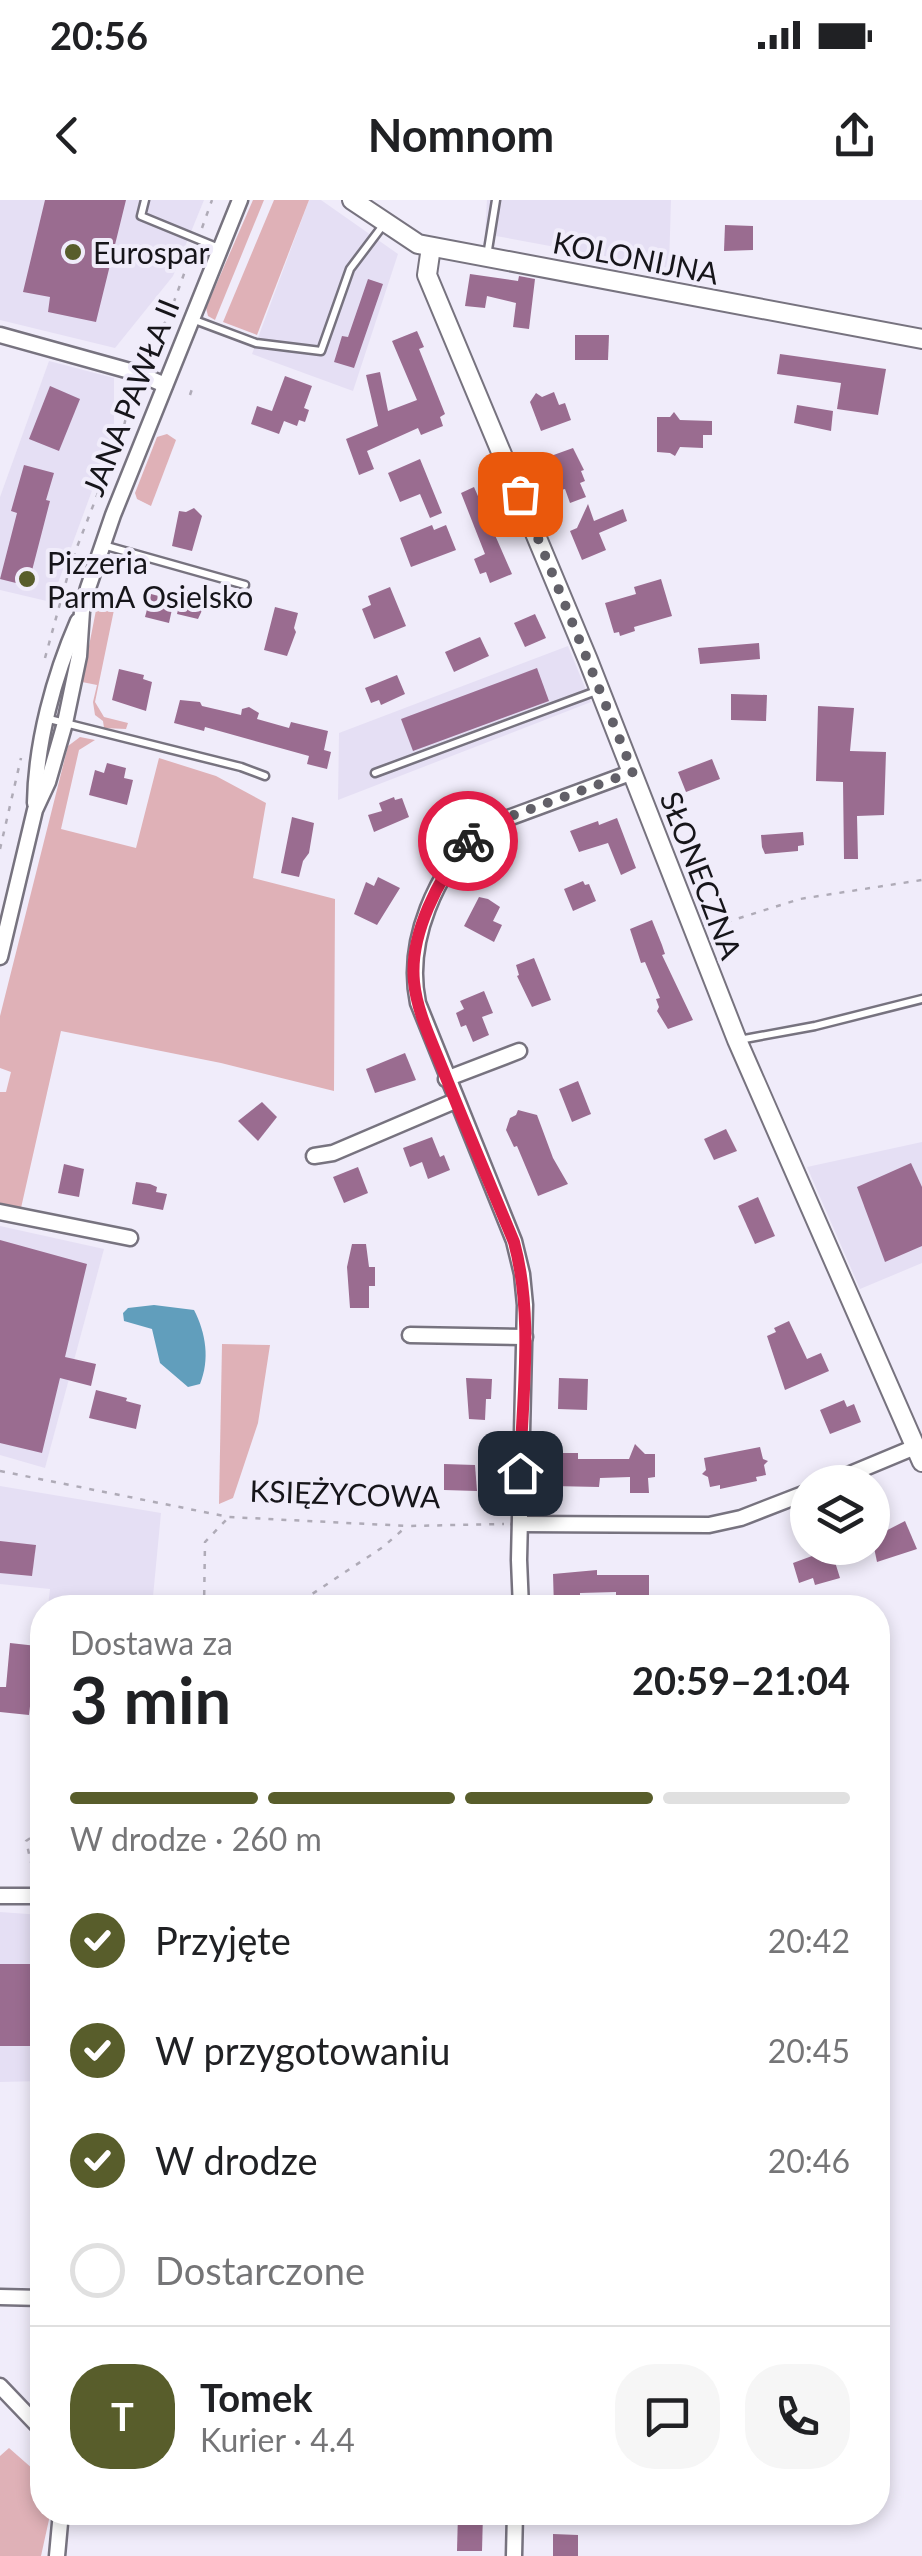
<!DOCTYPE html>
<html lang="pl">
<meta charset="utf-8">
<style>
body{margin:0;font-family:Lato,sans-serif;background:#f6f6f6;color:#202124;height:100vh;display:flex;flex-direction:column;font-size:38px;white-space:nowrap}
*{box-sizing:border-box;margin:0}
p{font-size:32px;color:#757577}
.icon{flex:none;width:55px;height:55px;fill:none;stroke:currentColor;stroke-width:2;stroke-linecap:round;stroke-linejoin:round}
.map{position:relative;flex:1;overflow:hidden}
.drawer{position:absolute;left:30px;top:1395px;width:860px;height:930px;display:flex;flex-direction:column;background:#fff;border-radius:40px;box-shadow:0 5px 15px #0003}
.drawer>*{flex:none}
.tools{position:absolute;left:790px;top:1265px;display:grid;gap:20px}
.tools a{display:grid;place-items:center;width:100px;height:100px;border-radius:50%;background:#fff;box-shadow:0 5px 15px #0003;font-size:50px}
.pin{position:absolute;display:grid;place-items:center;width:85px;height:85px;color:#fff;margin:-42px;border-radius:20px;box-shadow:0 5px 15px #0006}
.courier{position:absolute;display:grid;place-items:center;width:100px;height:100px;margin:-50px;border:8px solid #e11d48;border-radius:50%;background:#fff;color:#222;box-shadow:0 2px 12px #0007}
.summary em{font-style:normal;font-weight:700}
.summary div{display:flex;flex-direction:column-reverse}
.summary{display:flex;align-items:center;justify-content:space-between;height:170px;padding:0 40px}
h1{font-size:65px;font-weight:700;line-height:75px}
.bar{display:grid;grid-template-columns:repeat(4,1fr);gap:15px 10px;align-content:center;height:120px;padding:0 40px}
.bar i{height:12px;border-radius:8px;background:#e0e0e0}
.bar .on{background:#585d2b}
.bar p{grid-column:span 4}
.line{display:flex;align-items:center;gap:25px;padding:0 40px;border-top:2px solid #e0e0e0}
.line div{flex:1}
.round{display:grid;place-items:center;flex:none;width:105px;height:105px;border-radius:40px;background:#f6f6f6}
ol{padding:0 40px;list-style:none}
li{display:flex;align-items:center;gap:30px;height:110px}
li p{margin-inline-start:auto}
li .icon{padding:10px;border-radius:50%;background:#585d2b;color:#fff;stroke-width:4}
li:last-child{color:#757577}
li i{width:55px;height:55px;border:5px solid #e0e0e0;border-radius:50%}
.status{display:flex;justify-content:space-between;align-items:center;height:70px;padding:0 50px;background:#fff;direction:ltr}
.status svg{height:28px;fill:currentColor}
header{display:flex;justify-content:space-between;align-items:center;height:130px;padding:0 40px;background:#fff;font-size:45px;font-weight:700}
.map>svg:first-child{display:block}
.built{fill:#e5dff4}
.green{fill:#dfb1b7}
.water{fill:#619ebc}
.building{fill:#9a6c90}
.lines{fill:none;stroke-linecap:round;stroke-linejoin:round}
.service-casing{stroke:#77737f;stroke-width:11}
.minor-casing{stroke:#77737f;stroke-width:19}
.tertiary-casing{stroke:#77737f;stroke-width:22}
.path{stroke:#afabb7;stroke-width:2.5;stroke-dasharray:5 8;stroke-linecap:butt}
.service{stroke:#fff;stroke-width:6}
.minor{stroke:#fff;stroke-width:14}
.tertiary{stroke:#fff;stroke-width:18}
.done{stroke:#626068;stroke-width:10;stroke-dasharray:0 18}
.route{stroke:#e11d48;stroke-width:12}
.poi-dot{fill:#585d2b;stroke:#f0ecfa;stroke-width:4}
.labels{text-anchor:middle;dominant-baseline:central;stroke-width:8;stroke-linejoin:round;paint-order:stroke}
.poi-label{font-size:30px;fill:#16151a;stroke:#f0ecfa;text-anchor:start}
.street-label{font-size:30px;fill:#16151a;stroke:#f0ecfa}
</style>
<div class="status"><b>20:56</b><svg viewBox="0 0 49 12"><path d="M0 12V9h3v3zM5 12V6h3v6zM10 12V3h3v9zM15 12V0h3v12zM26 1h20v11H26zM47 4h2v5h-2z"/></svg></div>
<header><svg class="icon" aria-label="back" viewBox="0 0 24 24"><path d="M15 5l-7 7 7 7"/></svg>Nomnom<svg class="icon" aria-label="share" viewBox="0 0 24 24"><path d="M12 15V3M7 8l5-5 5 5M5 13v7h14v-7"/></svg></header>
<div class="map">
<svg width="922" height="2356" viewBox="0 0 922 2356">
<rect width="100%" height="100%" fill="#f0ecfa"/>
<g class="built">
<path d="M0,0H204L173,76L115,148L0,120Z"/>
<path d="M309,0H321L398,54L353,191L252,154Z"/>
<path d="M487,0H671L669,68L485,34Z"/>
<path d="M49,161L114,178V231L51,402L0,390V297Z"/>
<path d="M568,446L591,502L338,600L339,533Z"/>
<path d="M922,942V1063L860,1089L807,967Z"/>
<path d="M0,1026L104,1049L45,1268L0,1255Z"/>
<path d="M0,1286L161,1313L152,1407H48L50,1389L0,1384Z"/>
<path d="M0,1712L42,1715V1881L0,1882Z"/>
</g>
<g class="green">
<path d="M253,0H264L215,120L208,116L206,108Z"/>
<path d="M274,0H309L257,135L223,122Z"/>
<path d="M167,234L176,240L151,306L137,299L135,293L157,237Z"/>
<path d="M103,401L115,405L95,502L104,517L128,523L126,529L104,528L103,521L95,515L93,502L97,485L82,482L97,405Z"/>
<path d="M80,537L95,540L79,550L61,629L136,648L159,558L216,576L266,603L253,678L335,699L334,891L221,863L61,831L21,1008L0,1005V892H6L11,872L0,868V816L68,546Z"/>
<path d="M222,1144L270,1145L258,1223L233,1298L219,1304Z"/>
<path d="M9,2248L42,2277V2312L50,2315L41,2356H0V2256Z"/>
</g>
<path class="water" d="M154,1105L194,1110C206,1133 210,1160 200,1184L188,1187L160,1163L152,1129L124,1121L123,1113L128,1108Z"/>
<g class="building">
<path d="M45,0H126L96,122L48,112L50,97L23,92Z"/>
<path d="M725,25L753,26V50L724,51Z"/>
<path d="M470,74L518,81L519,76L535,79L529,129L513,127L516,103L487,96L485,108L465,106Z"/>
<path d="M368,79L383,84L354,168L334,162L342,136L348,137Z"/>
<path d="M417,131L424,147L419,149L445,214L440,217L443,226L421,235L418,228L367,251L374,269L359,275L346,239L378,226L366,175L380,172L388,211L417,200L392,141Z"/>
<path d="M575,135H609L608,160H575Z"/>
<path d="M780,154L886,169L878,215L837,209L841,183L777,174Z"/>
<path d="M285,176L312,186L304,208L309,210L305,222L299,220L297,226L284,221L279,234L251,224L257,206L272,211Z"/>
<path d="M50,186L80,199L59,251L29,239Z"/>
<path d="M554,192L559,205L565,203L571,220L541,231L530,202L536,193L542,197Z"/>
<path d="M797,205L833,211L831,231L794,223Z"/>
<path d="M674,212L680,220L712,221V235H703V248L680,247L675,256L670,253L657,252V217H670Z"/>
<path d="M573,248L584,270L581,271L585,281L580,283L586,297L570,303L565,289L561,290L548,257Z"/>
<path d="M420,259L442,313L430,318L420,294L400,302L388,273Z"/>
<path d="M24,265L54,273L46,300L50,301L28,386L0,379L17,313L11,311Z"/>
<path d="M474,287L512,374L490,383L486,372L480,374L474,359L485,354L461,293Z"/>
<path d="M588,304L594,321L623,309L627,321L599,333L606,350L582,360L570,331L577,328Z"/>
<path d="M194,308L202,316L192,351L172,346L179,311L186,312Z"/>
<path d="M432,325L434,330L446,325L456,350L411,367L400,338Z"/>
<path d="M661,379L672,416L634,427L635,431L620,436L619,432L614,433L605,403L636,394L634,387Z"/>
<path d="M390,387L406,426L374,439L362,409L371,405L368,396Z"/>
<path d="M183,389L205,395V404L198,419L177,414Z"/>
<path d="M151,394L174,400L169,423L145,417Z"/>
<path d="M275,407L298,413L294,428L296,432L287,456L264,450Z"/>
<path d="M535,414L546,438L525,447L514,423Z"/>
<path d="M480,437L489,456L454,472L445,452Z"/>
<path d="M759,443L760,459L700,464L698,448Z"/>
<path d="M537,468L549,501L413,551L401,519Z"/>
<path d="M119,469L144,475L143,479L152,482L146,511L112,500Z"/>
<path d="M397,475L405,494L381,505L379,500L371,503L365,488Z"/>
<path d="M731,494L767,495L766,521L731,520Z"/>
<path d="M180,500L200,502L202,506L241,515L242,509L249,507L259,513L257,519L289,528L291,522L328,531L324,550L331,552L327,569L307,564L309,556L205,527L204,531L174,523Z"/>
<path d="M818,506L854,508L850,551L886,552L884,615L857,616L858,659H844L843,582L816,581Z"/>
<path d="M712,559L720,579L686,592L678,572Z"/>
<path d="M107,563L126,568L124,578L133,580L127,605L89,595L95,570L104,573Z"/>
<path d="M394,597L395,600L402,598L409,617L374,632L368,615L382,611L379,603Z"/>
<path d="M292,617L314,623L309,653L303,661L299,677L281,673Z"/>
<path d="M617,618L636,668L621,675L608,643L579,652L570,631L598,621L599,625Z"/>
<path d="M803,632L804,645L798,646V651L765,654L762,647L761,635Z"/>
<path d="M378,677L400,688L377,725L354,714L366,682L374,686Z"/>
<path d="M583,681L585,685L589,684L596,701L573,711L564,689Z"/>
<path d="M479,697L488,699L500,707L493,721L502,725L494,742L464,726Z"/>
<path d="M652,720L662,745L665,754L662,755L693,820L668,829L657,811L659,807L656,799L660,798L645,762L641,763L630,729Z"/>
<path d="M534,758L551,800L532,807L517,776L519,775L516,765Z"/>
<path d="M484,791L493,813L482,817L489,835L473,842L466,825L461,827L456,813L464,809L460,801Z"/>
<path d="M405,853L416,880L375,893L366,869Z"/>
<path d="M578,881L591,914L572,922L559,889Z"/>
<path d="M262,902L277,917L258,941L238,921Z"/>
<path d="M518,910L537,915L553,958L568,984L538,996L517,946L514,947L506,930L510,918L516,915Z"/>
<path d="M726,929L737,951L714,960L704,939Z"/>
<path d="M432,937L440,957L444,955L450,970L428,979L422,962L410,967L403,948Z"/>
<path d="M911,963L922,987V1046L885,1062L857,987Z"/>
<path d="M64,964L84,969L79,997L58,993Z"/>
<path d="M358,967L368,993L344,1003L333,977Z"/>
<path d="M136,982L150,984L157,987L156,992L167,994L163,1010L132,1004Z"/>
<path d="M758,997L775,1036L755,1044L738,1006Z"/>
<path d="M0,1040L87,1064L65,1157L96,1164L91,1186L60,1178L42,1253L0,1243Z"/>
<path d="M352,1044H366L369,1067H375V1086H369V1108H350L347,1067Z"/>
<path d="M789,1121L807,1159L821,1153L829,1171L785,1190L767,1136L776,1132L774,1128Z"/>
<path d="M466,1178L492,1179L491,1199H486L485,1220L469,1219Z"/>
<path d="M559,1178L588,1179L587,1210L558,1209Z"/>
<path d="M96,1190L127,1198L126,1201L141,1205L136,1229L89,1218Z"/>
<path d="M844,1200L847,1207L854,1204L861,1222L830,1234L820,1210Z"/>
<path d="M635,1244L645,1254H655V1277L648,1278L649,1293H630V1277L600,1278L599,1287L553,1286V1258H561L562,1253H578V1259H629Z"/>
<path d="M760,1247L763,1259L768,1261L764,1265L766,1275L756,1277L757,1281L720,1289V1285L710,1287L708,1277L702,1274L706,1270L704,1258Z"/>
<path d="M444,1264L475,1265L477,1291L444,1290Z"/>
<path d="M905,1321L917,1349L877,1362L872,1338Z"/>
<path d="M0,1341L36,1345L32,1376L0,1373Z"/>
<path d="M831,1349L840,1378L815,1385L813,1378L799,1383L793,1363Z"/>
<path d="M597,1370V1375H649V1398H616V1392L580,1393V1398H571L572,1407L554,1408L553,1374Z"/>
<path d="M10,1443L37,1446L29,1515L0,1512V1487H6Z"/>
<rect x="0" y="1764" width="42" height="82"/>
<path d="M458,2313L483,2314L482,2351H457Z"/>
<path d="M553,2334L578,2335V2356H553Z"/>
</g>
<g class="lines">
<defs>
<g id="service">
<path d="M145,0L141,16L219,48"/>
<path d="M487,56L496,0"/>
<path d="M192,119L256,143L321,151L350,69L384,24"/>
<path d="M103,345L245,385"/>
<path d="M49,519L241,567L265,576"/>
<path d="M375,573L599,490"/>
<path d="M739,840L815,826L922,799"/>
</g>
<g id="minor">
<path d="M0,135L137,173L165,185"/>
<path d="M35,603C36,542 54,476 78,421"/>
<path d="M0,757L35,610L48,582L65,523L79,456L82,411L88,388L113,315L240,0"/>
<path d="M446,879L519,851"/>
<path d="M314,956L333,953L455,901"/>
<path d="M0,1012L130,1038"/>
<path d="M410,1135L525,1137"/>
<path d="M831,1282L915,1247"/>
<path d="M520,1324L709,1325L741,1318L808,1292"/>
<path d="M521,1408L519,1360L525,1105L522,1074L514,1041L418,803C405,741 436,672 481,628L633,572"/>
<path d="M0,1696H42"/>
<path d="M0,2097L42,2098"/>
<path d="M0,2186L42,2230"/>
<path d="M57,2356L61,2312"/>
<path d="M514,2356L515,2312"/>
</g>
<g id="tertiary">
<path d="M352,0L418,44L922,139"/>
<path d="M431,47L427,75L588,460L737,840L922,1262"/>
</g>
</defs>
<use href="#service" class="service-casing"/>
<use href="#minor" class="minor-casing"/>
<use href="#tertiary" class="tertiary-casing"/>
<g class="path">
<path d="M202,28L212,0"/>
<path d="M145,160L157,130L167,121L193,49"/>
<path d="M190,195L192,189"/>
<path d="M45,458L72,360L124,226L132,190"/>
<path d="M0,649L21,558"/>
<path d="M714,726L800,699L922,680"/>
<path d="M0,1271L229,1317L408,1326L504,1324"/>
<path d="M204,1408L205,1342L228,1318"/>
<path d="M291,1408L383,1347L407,1326"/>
<path d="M35,1679L26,1641L42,1630"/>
</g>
<use href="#service" class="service"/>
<use href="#minor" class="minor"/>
<use href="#tertiary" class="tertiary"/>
</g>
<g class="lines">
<path class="done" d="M468,641L480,628L500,620L633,572L520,294"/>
<path class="route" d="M468,641C439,678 409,734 414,782C417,812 432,842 443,870C466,928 490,984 514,1042C534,1116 522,1196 520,1273"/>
</g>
<g class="poi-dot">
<circle cx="73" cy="52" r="10"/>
<circle cx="27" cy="379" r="10"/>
</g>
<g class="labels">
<g class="poi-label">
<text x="93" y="52">Eurospar</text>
<text x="47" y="362">Pizzeria<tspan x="47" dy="34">ParmA Osielsko</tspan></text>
</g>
<g class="street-label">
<text transform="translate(636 57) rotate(11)">KOLONIJNA</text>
<text transform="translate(130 197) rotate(-68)">JANA PAWŁA II</text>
<text transform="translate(702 675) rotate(69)">SŁONECZNA</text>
<text transform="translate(345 1293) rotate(2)">KSIĘŻYCOWA</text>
</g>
</g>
</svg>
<div class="tools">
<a><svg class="icon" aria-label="layers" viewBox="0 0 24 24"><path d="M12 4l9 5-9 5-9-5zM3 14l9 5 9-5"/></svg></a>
</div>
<div class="pin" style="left:520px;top:294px;background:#ea580c"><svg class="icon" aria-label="bag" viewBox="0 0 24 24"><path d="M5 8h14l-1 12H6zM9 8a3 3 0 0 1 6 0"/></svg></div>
<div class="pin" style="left:520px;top:1273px;background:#1f2937"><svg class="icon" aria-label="home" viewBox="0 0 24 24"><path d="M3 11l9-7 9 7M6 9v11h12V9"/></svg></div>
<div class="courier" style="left:468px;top:641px"><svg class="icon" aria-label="bike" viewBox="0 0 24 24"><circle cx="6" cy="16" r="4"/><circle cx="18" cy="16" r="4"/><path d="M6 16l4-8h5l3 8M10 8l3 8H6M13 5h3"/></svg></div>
<section class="drawer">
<div class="summary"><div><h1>3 min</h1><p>Dostawa za</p></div><em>20:59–21:04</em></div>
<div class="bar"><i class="on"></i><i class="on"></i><i class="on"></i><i></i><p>W drodze · 260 m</p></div>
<ol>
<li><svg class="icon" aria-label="check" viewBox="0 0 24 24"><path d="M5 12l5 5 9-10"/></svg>Przyjęte<p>20:42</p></li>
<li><svg class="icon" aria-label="check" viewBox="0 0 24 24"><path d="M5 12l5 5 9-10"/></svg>W przygotowaniu<p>20:45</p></li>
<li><svg class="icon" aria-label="check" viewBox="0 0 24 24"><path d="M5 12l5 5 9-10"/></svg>W drodze<p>20:46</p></li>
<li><i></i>Dostarczone</li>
</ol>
<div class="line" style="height:180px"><b class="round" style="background:#585d2b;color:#fff">T</b><div><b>Tomek</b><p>Kurier · 4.4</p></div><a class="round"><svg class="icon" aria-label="chat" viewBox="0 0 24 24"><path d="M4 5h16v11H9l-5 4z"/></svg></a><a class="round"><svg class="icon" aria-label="phone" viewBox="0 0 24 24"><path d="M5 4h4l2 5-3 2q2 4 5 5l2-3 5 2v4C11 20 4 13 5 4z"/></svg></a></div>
</section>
</div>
